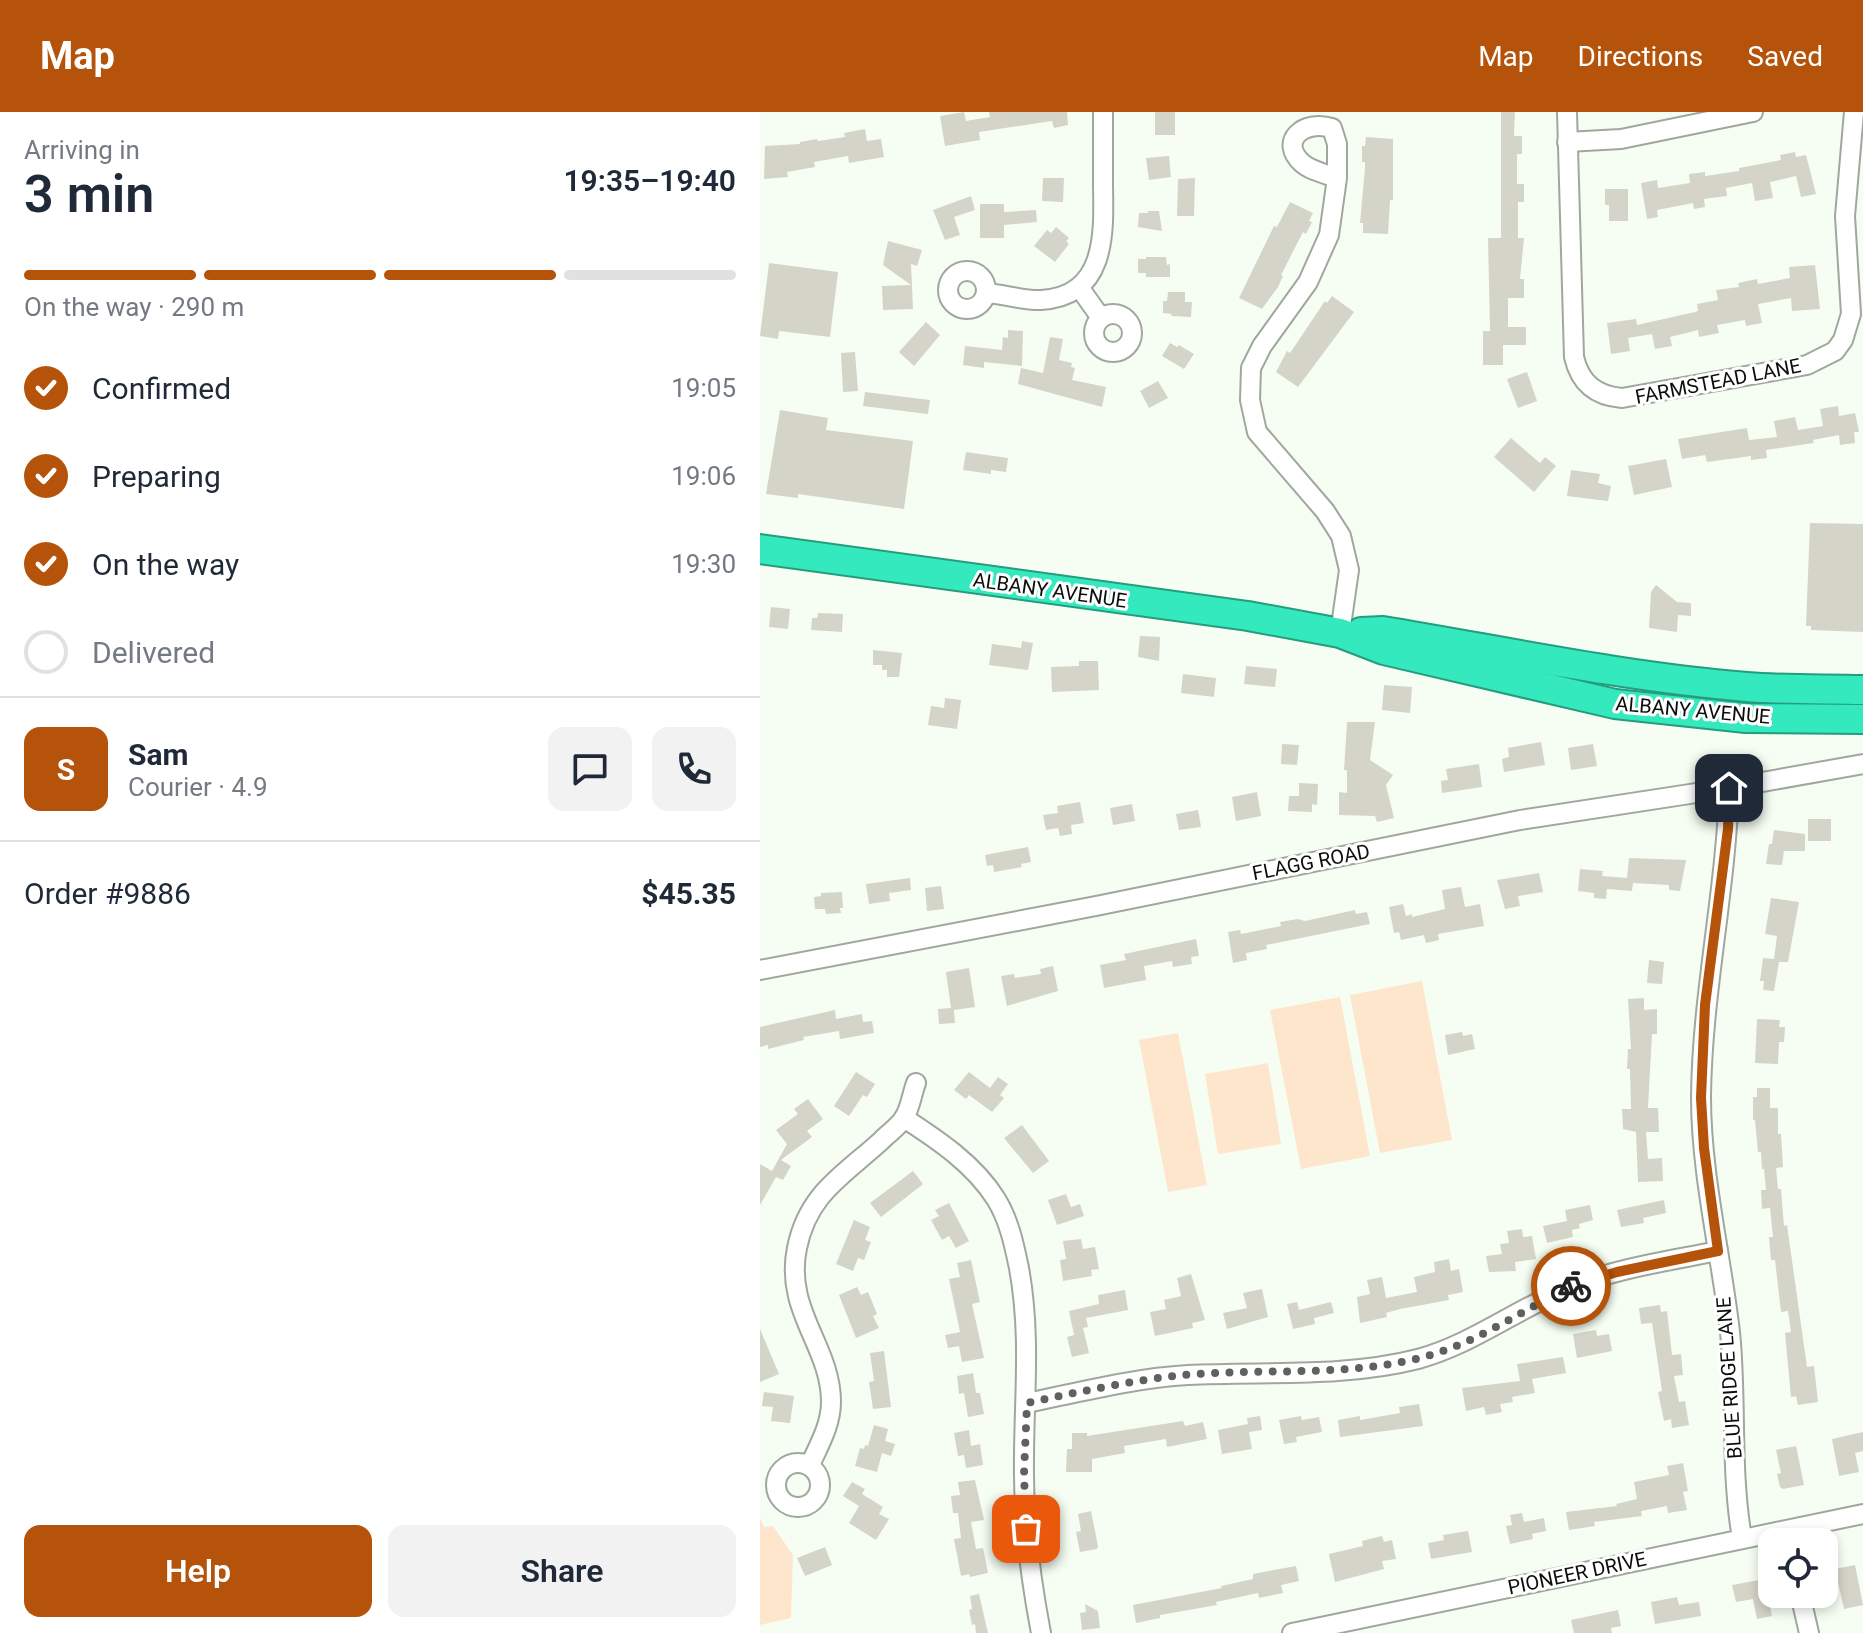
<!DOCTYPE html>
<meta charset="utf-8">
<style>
body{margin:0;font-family:Roboto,sans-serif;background:#f2f2f3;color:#1f2937;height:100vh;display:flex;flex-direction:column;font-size:30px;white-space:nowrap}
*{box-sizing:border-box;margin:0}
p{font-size:26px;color:#747a83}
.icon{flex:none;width:44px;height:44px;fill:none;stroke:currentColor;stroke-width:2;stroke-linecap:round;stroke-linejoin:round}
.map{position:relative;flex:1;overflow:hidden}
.details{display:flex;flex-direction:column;background:#fff;width:760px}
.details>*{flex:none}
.controls{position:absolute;left:998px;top:1416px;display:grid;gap:16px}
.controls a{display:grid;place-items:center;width:80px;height:80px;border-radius:16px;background:#fff;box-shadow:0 4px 12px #0003;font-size:40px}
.pin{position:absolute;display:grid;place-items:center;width:68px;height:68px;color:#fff;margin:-34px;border-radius:16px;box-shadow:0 4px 12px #0006}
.courier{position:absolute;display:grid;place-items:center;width:80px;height:80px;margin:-40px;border:6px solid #b45309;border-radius:50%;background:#fff;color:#222;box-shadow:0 2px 10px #0007}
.headline em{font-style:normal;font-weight:600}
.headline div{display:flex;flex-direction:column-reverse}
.headline{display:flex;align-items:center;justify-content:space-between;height:136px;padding:0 24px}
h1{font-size:52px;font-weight:600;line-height:60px}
.bar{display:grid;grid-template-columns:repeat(4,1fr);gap:12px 8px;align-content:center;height:96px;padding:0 24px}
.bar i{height:10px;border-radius:6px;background:#e0e1e3}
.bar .current{background:#b45309}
.bar p{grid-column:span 4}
.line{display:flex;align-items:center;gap:20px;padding:0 24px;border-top:2px solid #e0e1e3}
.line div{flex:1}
.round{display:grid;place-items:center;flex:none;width:84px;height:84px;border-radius:16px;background:#f2f2f3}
ol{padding:0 24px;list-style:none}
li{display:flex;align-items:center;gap:24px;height:88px}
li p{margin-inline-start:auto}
li .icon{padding:8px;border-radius:50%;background:#b45309;color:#fff;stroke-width:4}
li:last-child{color:#747a83}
li i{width:44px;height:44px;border:4px solid #e0e1e3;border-radius:50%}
.button{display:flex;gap:16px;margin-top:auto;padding:16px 24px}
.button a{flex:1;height:92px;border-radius:16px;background:#b45309;color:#fff;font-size:32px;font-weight:600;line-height:92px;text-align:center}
.button a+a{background:#f2f2f3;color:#1f2937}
header{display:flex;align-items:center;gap:48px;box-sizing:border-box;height:112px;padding:0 40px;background:#b45309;color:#fff}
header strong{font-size:38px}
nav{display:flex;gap:44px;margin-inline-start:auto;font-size:28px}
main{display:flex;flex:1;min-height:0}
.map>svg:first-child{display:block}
.green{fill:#fee6cd}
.building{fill:#d5d4c8}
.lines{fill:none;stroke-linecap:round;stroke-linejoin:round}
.minor-casing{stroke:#a0a79d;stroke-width:22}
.highway-casing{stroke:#259c7e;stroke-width:32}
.minor{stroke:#fff;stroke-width:18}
.highway{stroke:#33e9bd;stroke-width:28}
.done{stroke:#5d625c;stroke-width:8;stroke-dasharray:0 14.4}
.route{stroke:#b45309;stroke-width:10}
.labels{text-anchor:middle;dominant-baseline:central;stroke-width:6;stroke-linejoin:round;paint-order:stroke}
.street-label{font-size:20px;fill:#0b0e0a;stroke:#fff}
</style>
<header>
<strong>Map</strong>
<nav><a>Map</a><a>Directions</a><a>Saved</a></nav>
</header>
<main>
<section class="details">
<div class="headline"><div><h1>3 min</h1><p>Arriving in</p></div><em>19:35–19:40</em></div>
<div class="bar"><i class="current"></i><i class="current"></i><i class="current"></i><i></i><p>On the way · 290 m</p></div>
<ol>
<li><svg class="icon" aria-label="check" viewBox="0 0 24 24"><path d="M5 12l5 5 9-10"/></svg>Confirmed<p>19:05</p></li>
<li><svg class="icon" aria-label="check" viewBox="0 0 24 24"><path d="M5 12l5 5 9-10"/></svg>Preparing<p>19:06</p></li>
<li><svg class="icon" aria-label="check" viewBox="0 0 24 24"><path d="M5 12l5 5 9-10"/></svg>On the way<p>19:30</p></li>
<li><i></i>Delivered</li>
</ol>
<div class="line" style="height:144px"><b class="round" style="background:#b45309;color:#fff">S</b><div><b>Sam</b><p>Courier · 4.9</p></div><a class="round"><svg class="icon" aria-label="chat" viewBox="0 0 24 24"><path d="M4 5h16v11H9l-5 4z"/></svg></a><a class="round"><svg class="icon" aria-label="phone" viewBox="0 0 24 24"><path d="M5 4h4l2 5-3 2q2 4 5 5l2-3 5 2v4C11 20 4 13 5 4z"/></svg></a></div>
<div class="line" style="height:104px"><div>Order #9886</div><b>$45.35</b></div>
<div class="button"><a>Help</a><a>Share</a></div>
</section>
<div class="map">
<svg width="1103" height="1521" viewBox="0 0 1103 1521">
<rect width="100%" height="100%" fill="#f6fef3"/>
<g class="green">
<path d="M662,869L692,1028L620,1041L590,883Z"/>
<path d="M580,885L610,1044L541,1057L510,898Z"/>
<path d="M418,921L447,1073L408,1080L379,928Z"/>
<path d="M508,951L521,1032L458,1042L445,962Z"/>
<path d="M0,1406L4,1415L13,1414L33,1443L31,1506L0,1513Z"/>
</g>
<g class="building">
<path d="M204,0L206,9L230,5L229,0H307L308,13L294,16L292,9L219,20L220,28L185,34L180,4Z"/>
<rect x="395" y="0" width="20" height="23"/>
<path d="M741,0H755L754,24H762V42H757V72H764V90H758V126H764L760,167H764V186H748V215H766V233H743V253H723V219H730L728,126H741Z"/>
<path d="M105,17L107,29L121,27L124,45L89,51L88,44L54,50L55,55L27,60L28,65L4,67L5,34L40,32V30L57,27L58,29L85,25L84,21Z"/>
<path d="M606,25L633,27V88H630L628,122L603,121V111H600L605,56V50H602V34H605Z"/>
<path d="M1035,40L1036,45L1046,43L1056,82L1041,85L1036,64L1010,70L1013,86L995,89L992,71L966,76L967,84L944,87L945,95L934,97L933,91L897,98L898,105L887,107L881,71L897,68L898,76L930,71L929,62L945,60V64L979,59V56L1021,48L1020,43Z"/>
<path d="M409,44L411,65L389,68L386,46Z"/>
<path d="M283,66H304L303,90L282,89Z"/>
<path d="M435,66L434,104H417L418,67Z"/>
<path d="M845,77H868V109H849V93H845Z"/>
<path d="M211,84L215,98L194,105L200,123L185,128L173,98Z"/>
<path d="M530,90L553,101L549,109L552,110L546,122L543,120L521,163L523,164L518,175L502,197L479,186L514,114L517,115Z"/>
<path d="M220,92H244V100L276,98L277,110L244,113V126H220Z"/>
<path d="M388,99H399L402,119L378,115L379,101H388Z"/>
<path d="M296,115L309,126L306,129L309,132L295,150L274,134L287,118L291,121Z"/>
<path d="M128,129L162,138L157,154L151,152L153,197L123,198L122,174L151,173L123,153Z"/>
<path d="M386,145H406L407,153L410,152V165H386V161H378V147H386Z"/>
<path d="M9,151L78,160L70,225L19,219L18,227L0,224Z"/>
<path d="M1055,153L1060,197L1032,199L1031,186L998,192L1002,211L986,214L985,208L957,213L959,221L939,225L938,218L910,225L912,234L895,237L892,222L868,226L870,239L851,242L847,211L876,207L877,213L935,200L938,199L937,192L958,188L956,178L979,175L978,171L997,167L998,172L1030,166L1029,155Z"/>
<path d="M408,180H425V190H432L431,205L411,204L412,202L403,201V189H407Z"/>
<path d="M572,184L594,200L538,275L516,260L527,239L530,241L565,189L567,191Z"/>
<path d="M166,210L180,223L154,254L139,240Z"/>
<path d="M248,218L263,219L262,254L224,250V256L203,253L205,234L242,238L243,225L248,226Z"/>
<path d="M290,225L303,227L299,248L312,251L311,255L315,256L312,268L346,275L342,295L258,272L261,256L283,261Z"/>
<path d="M410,231L417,235L419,233L434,242L424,257L402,244Z"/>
<path d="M95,240L98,279L83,280L81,241Z"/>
<path d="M767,260L777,289L758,296L747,267Z"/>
<path d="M398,269L408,286L389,296L380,279Z"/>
<path d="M105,280L170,288L168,302L103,294Z"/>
<path d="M1078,294L1079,304L1095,301L1099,320H1094L1095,331L1080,333L1079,323L1053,328L1054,331L1006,338L1007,346L991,348V344L947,350L945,343L922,347L918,327L987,316L989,328L1017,325L1014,309L1035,305L1038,318L1063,314L1060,297Z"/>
<path d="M20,298L68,306L66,318L153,329L144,397L38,382V386L6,382Z"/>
<path d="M751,326L780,351L785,345L796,354L774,380L734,345Z"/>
<path d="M206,340L248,346L246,360L231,358V362L203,358Z"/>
<path d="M906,347L912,375L874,383L868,354Z"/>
<path d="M811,358L840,362L838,371L851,374L848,389L807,384Z"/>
<path d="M1050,411L1103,412V520L1051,518V514H1046Z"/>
<path d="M896,473L917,490L931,491V504L918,503L917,520L889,516L891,480Z"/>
<path d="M11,495L30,497L28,517L9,515Z"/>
<path d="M58,501L83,502L82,520L51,518L52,506H57Z"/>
<path d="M380,524L400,525L399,549L378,545Z"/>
<path d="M262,529L273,531L268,558L229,553L232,532L261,536Z"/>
<path d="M113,538L142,541L139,565H127V558H122V553H113Z"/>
<path d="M319,549H338L339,578L292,580L291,555L319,554Z"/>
<path d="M486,554L517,557L515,575L484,572Z"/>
<path d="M423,562L456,566L454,585L421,581Z"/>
<path d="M624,573L652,575L650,601L622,598Z"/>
<path d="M185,586L201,588L197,617L168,613L171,594L184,596Z"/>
<path d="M587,610H615L610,648L633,663L626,673L634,706L617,710L615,704L579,703V680L587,681V658H584Z"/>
<path d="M781,630L785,653L744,660L742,647L749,645L748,636Z"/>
<path d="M522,632L539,633L537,653L521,652Z"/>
<path d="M833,632L837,654L811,658L808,636Z"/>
<path d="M719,652L722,675L682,681L681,669L688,668L686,657Z"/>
<path d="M539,671L558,672L557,693L552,692V700L528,699L529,684H539Z"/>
<path d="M497,680L501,704L476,709L472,685Z"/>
<path d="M320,690L324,711L311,713L312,722L300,724L298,716L286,718L283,703L298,701L297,694Z"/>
<path d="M372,692L375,709L353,713L350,696Z"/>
<path d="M438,698L441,715L419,718L416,702Z"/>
<rect x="1048" y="707" width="23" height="22"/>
<path d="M1014,718L1045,722V739H1024L1022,753L1006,752L1009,732H1012Z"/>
<path d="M268,735L271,750L261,752L262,755L234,760L233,753L227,754L225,743Z"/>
<path d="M869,746L926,748L920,779L909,778V773L873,771L872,779L847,777L846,787L834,786V781L818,779L820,757L843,759L842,764L867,766Z"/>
<path d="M779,761L783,780L758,784L760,794L745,797L737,768Z"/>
<path d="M150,766L151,778L129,781L130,789L109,792L106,772Z"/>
<path d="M181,774L184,797L167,799L165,776Z"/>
<path d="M701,775L705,795L720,792L724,814L678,822L679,828L666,831L664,823L641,828L639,820L634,821L629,795L643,792L646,804L652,802V805L685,797L682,778Z"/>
<path d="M82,780L83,796H80L81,801L66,802L65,797H55L54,785L61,784V781Z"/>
<path d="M1011,786L1039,790L1028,850H1019L1014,879L1003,878L1004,869H1000L1003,846L1014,847L1017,824L1005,822Z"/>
<path d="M595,798L596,802L607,800L610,812L506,833L507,837L486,841L487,848L473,851L468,820L480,818L481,822L521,814L520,810L538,807L545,809Z"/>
<path d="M436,827L439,844L431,845L432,852L413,855L412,849L384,854L386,868L344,876L340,853L366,848L364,842Z"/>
<path d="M889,848L904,850L902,872L887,871Z"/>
<path d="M293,854L298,879L247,894L241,864L254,862L255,866L281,862L280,857Z"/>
<path d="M209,856L215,895L194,898L195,911L179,912L178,897L191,896L186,860Z"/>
<path d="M884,886V898L897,897V922H892L888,996H898L899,1020H886L888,1047L902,1046L903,1069L878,1070L876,1020L863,1017L862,997H871L870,957H867L868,937H871L868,887Z"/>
<path d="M75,898L76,907L102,902L103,910L112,909L114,921L80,927L79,919L43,925L44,928L8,937V933L0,935V915Z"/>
<path d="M997,907L1020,908L1019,915H1025L1024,930H1019L1018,952L995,951Z"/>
<path d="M702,920L703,924L712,922L715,937L688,943L685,923Z"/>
<path d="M96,960L115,972L107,985L103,983L89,1004L74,994Z"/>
<path d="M209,960L230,976L238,965L248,972L240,983L244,986L232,1000L209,983L206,987L194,978Z"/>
<path d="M997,976H1010V996H1018V1022H1021L1023,1055L1016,1056L1018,1077H1021L1024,1114L1027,1113L1047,1255L1054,1254L1058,1290L1038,1293L1036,1284L1031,1285L1025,1221L1031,1220L1028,1199L1021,1200L1015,1148H1011L1009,1125H1013L1010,1096L1002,1097L1001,1078H1006L1004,1057H1002L1001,1040H998L995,1008H993V985H997Z"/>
<path d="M48,987L63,1007L47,1019L52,1025L21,1048L31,1054L23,1068L16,1065L0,1093V1052L12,1059L27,1032L16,1018L38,1002L34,997Z"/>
<path d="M262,1013L289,1049L273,1061L244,1026Z"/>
<path d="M153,1059L163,1072L121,1105L110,1091Z"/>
<path d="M306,1082L311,1095L320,1092L324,1104L297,1113L288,1088Z"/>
<path d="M904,1088L906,1101L883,1106L884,1111L861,1115L857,1098Z"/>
<path d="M189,1091L209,1129L196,1136L189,1124L182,1128L171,1108L179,1104L175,1098Z"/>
<path d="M830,1093L833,1108L819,1112L820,1116L812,1118L813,1125L787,1131L783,1114L807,1109L805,1098Z"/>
<path d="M94,1108L110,1115L105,1128L111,1130L104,1148L98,1146L93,1159L76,1152Z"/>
<path d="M762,1117L763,1125L772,1124L776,1147L755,1150L756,1159L729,1160L726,1144L742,1142L740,1132L749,1131L747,1119Z"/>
<path d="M321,1127L323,1137L335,1135L339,1157L331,1158L332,1164L303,1169L300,1148L306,1147L303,1129Z"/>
<path d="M689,1147L691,1159L699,1157L703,1180L688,1183L689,1188L640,1197L626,1201L627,1205L600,1211L597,1185L610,1182L607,1168L622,1165L626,1186L657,1180L654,1165L675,1160L674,1150Z"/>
<path d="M211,1148L220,1190L212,1192L224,1246L202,1250L199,1234L188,1236L185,1223L200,1220L189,1167L200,1165L197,1151Z"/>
<path d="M431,1162L445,1208L432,1211L433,1216L395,1224L390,1200L406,1197L404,1188L421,1184L417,1166Z"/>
<path d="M97,1175L101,1183L108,1180L117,1202L113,1204L119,1216L96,1226L79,1183Z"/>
<path d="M502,1177L508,1205L467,1217L463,1201L487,1196L483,1181Z"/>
<path d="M365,1178L368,1198L326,1206L328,1215L323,1216L329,1241L312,1245L307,1225L314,1223L309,1199L339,1192L338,1183Z"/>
<path d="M537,1190L539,1198L571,1190L574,1201L554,1206L555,1212L533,1217L527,1192Z"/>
<path d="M900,1193L901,1200L907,1199L912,1243L921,1242L923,1263L914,1264L919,1290L925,1289L929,1313L912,1316L911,1307L904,1309L898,1280L902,1279L892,1211L881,1212L879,1196Z"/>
<path d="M0,1217L19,1262L0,1270Z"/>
<path d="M836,1218L837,1224L849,1222L852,1239L817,1246L813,1222Z"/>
<path d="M124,1239L131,1295L113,1297L109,1270L114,1269L110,1241Z"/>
<path d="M803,1245L806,1261L772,1267L775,1281L752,1285L753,1290L740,1292L742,1300L726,1303L724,1295L706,1299L702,1276L760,1269L757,1252Z"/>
<path d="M213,1261L216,1281H220L224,1302L208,1305L204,1281L199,1282L197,1264Z"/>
<path d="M4,1280L34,1284L30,1311L11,1309L13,1295L2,1294Z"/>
<path d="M659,1292L663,1314L580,1325L578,1308L600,1304V1308L640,1301L639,1295Z"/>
<path d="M500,1304L502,1318L489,1320L492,1337L462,1342L458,1318L488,1312L487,1306Z"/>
<path d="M541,1304L542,1308L559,1305L562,1320L536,1325L537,1330L524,1332L519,1308Z"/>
<path d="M423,1309L425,1314L443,1310L447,1327L407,1335L406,1327L364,1334L365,1341L332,1347V1360H306L307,1337H312V1321H327V1324Z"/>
<path d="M114,1313L128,1317L125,1329L135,1332L131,1344L122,1341L117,1360L95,1354L100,1336L104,1337L105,1333L108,1334Z"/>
<path d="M209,1318L211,1334L220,1332L223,1353L206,1356L204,1343L198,1344L194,1321Z"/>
<path d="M1103,1320V1339L1095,1341L1099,1360L1079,1364L1072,1327Z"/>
<path d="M1036,1334L1044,1373L1023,1377L1020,1375L1017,1362L1021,1361L1016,1338Z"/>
<path d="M923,1351L928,1379L923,1380L927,1398L908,1401L907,1394L881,1399L882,1404L834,1410L835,1414L809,1418L806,1400L857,1394L856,1392L877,1387L874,1370L909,1363L907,1354Z"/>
<path d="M215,1368L224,1408L211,1410L216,1437L223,1436L228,1461L210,1465L209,1462L201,1464L194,1427L201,1426L198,1401H193L191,1384L200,1383L198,1370Z"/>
<path d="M92,1370L105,1377L102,1382L123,1395L119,1402L129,1407L116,1428L89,1411L99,1394L83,1384Z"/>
<path d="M331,1399L338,1434L337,1437L320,1440L316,1420L321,1419L318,1402Z"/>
<path d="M762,1401L764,1410L784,1406L786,1419L772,1422L773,1427L750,1432L746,1414L752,1413L750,1403Z"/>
<path d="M708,1419L712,1440L671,1447L668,1431L684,1428L683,1423Z"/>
<path d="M622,1424L624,1430L632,1428L636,1447L622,1449L624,1457L575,1470L569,1442L603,1434L602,1429Z"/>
<path d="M65,1435L72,1453L45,1464L37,1446Z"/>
<path d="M1095,1453L1103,1493L1084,1497L1075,1457Z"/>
<path d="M536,1454L539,1469L521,1473L523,1481L499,1486L498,1481L456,1490L457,1493L400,1503V1506L376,1511L373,1493L462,1476L461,1474L493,1467V1462Z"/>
<path d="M1005,1467L1012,1504L997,1507L993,1487L976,1490L972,1473Z"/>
<path d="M219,1482L228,1521H216L215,1512L212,1513L209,1498L212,1497L210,1484Z"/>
<path d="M917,1485L919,1493L939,1490L941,1504L895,1512L891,1490Z"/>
<path d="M325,1492L338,1499L340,1516L322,1518L320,1501L326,1500Z"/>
<path d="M858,1498L861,1514L851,1516L852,1521H814L811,1508Z"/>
</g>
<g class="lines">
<defs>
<g id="minor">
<path d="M807,0L814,245C820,271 836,284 862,286L1047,253L1075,239L1083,228L1091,202L1085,104L1094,0"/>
<path d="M807,30L861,27L993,0"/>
<path d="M577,66C566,62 551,59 542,51C518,29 544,7 572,16L577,32V66L569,123L548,170L502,234L491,256L490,288L497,320L565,399L581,424L589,458L580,521"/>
<circle cx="207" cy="178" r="19"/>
<path d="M319,175L341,206"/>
<path d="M226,181C244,182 264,189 281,188C346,184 344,123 343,74C343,49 343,25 343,0"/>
<circle cx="353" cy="221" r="19"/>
<path d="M969,676C966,780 942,881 941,985C941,1063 961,1142 970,1220C977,1288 970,1357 982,1426"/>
<path d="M0,858L336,794L760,708L969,676L1103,652"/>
<path d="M144,1006C178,1028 214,1052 236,1087C249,1108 254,1132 259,1156C272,1228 263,1291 264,1363C264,1416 271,1469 281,1521"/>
<path d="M267,1291C320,1280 375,1266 428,1263C505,1259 583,1266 658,1247C713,1232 758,1196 811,1175C857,1156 909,1149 958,1139"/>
<circle cx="38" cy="1373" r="22"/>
<path d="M50,1353C59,1333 71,1313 71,1290C71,1234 24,1199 37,1136C48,1081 84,1063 122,1028C129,1021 139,1014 144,1006C150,997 152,982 156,971"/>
<path d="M1040,1482L1049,1521"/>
<path d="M532,1521L1103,1402"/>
</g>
<g id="highway">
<path d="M0,437L488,504L580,521L624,538L855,592L986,606L1103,607"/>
<path d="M601,520L623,519C744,539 865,565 987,575C1025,578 1064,577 1103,578"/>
</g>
</defs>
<use href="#minor" class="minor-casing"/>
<use href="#highway" class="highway-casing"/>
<use href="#minor" class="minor"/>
<use href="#highway" class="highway"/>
</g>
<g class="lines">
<path class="done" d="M266,1417L264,1362L267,1291C319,1280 372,1268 424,1263C502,1256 579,1265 656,1247C712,1234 760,1200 811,1174"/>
<path class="route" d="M811,1174L857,1160L958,1139L944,1036L941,986L945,893L968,717L969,676"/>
</g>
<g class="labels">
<g class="street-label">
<text transform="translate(958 269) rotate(-11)">FARMSTEAD LANE</text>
<text transform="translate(290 478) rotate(8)">ALBANY AVENUE</text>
<text transform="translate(933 598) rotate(5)">ALBANY AVENUE</text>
<text transform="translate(551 750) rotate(-11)">FLAGG ROAD</text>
<text transform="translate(969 1266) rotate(-94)">BLUE RIDGE LANE</text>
<text transform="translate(817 1461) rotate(-12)">PIONEER DRIVE</text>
</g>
</g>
</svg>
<div class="controls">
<a><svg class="icon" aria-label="locate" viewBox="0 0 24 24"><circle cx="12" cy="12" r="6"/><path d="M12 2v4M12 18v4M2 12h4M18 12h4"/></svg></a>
</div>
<div class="pin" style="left:266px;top:1417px;background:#ea580c"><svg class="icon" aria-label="bag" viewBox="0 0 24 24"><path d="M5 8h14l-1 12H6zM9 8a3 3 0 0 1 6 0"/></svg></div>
<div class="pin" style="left:969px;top:676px;background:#1f2937"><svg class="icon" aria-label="home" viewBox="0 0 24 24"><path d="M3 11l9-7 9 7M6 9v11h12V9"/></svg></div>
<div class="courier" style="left:811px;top:1174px"><svg class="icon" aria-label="bike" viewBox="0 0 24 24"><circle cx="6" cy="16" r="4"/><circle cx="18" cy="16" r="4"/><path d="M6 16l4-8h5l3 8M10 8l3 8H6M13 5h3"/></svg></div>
</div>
</main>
